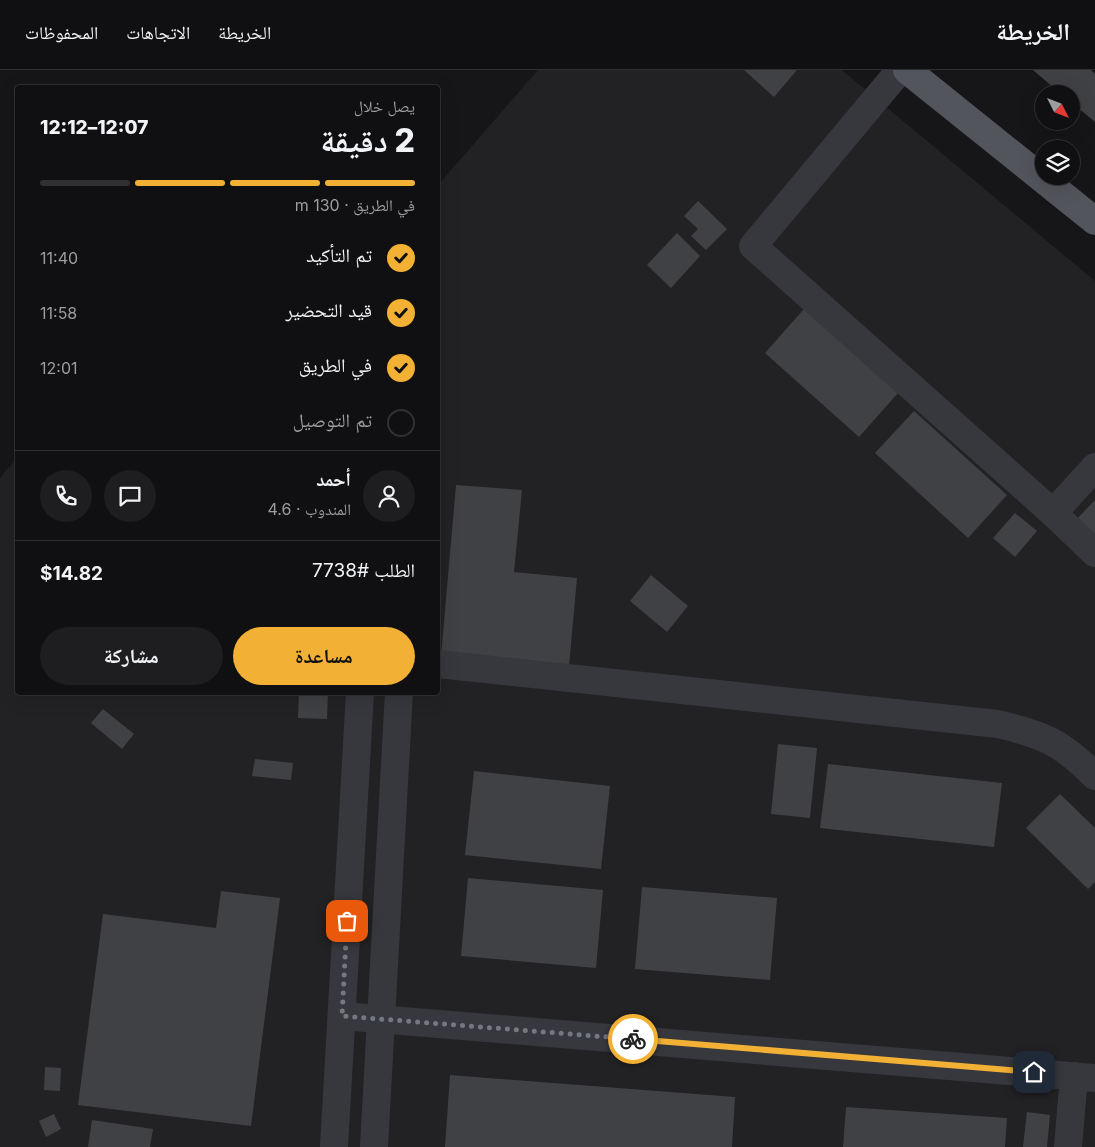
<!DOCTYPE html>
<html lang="ar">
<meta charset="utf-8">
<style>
body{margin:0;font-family:Inter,"Noto Naskh Arabic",sans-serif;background:#1e1e20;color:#f1f3f6;direction:rtl;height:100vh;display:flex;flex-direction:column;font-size:19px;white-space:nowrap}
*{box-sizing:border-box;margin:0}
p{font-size:16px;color:#9c9d9f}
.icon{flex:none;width:28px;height:28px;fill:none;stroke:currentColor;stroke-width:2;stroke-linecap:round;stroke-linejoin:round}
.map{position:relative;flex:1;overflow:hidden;direction:ltr}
.drawer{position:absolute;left:15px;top:15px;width:425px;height:610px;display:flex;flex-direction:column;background:#101012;border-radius:5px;box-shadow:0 5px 20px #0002,0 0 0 1px #303032;direction:rtl}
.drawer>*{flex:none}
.needle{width:32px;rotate:132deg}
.tools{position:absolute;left:1035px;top:15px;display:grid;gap:10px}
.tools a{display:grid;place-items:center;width:45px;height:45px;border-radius:50%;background:#101012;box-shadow:0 5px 20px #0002,0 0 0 1px #303032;font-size:25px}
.pin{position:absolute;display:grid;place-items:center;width:42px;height:42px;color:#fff;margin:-21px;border-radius:10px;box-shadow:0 2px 8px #0006}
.courier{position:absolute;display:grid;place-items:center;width:50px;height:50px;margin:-25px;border:4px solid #f2b134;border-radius:50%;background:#fff;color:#222;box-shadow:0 1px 6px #0007}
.summary em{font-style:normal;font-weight:800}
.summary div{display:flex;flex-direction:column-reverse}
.summary{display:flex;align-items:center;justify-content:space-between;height:85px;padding:0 25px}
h1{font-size:32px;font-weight:800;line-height:38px}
.bar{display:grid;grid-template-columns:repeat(4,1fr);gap:8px 5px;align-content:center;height:60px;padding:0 25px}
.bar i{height:6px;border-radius:4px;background:#303032}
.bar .on{background:#f2b134}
.bar p{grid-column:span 4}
.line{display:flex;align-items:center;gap:12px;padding:0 25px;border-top:1px solid #303032}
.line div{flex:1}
.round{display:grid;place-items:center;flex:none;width:52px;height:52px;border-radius:26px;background:#1e1e20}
ol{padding:0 25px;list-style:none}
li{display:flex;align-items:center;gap:15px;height:55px}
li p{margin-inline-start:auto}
li .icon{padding:5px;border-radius:50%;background:#f2b134;color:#111;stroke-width:4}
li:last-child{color:#9c9d9f}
li i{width:28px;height:28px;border:2px solid #303032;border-radius:50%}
.button{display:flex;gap:10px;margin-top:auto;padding:10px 25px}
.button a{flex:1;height:58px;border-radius:30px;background:#f2b134;color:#111;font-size:20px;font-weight:800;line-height:58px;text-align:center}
.button a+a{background:#1e1e20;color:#f1f3f6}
header{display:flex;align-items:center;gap:30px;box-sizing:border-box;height:70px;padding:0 25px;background:#101012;border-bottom:1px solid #303032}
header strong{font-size:24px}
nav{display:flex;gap:28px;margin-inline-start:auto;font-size:18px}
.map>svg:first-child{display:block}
.built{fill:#222225}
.building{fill:#404145}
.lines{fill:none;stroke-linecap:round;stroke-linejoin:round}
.minor{stroke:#37383d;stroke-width:28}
.major{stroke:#53555c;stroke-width:28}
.done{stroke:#757880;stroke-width:5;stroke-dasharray:0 9}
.route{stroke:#f2b134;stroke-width:6}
</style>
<header>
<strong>الخريطة</strong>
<nav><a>الخريطة</a><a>الاتجاهات</a><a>المحفوظات</a></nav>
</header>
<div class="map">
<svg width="1095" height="1077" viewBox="0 0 1095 1077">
<rect width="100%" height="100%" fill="#161618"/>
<path class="built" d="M538,0H842L1095,211V1077H0V408L17,388L18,622H438V115Z"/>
<g class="building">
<path d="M744,0H797L774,27Z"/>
<path d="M1033,0H1091L1095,4V52L1071,32V24H1061Z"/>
<path d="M698,131L727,159L706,180L691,166L698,159L684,146Z"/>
<path d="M677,163L700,186L671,218L647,195Z"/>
<path d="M804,239L898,323L859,367L765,283Z"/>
<path d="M914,341L1007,425L968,468L875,383Z"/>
<path d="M456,415L522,420L514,502L577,508L569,596L441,586Z"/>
<path d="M1095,430V469L1075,451Z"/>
<path d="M1015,443L1037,461L1015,487L993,468Z"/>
<path d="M651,505L688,536L667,562L630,531Z"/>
<path d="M299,622H328L327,649L298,648Z"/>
<path d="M103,639L134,664L122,679L91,653Z"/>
<path d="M778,674L817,678L810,748L771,744Z"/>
<path d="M255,689L293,693L291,710L252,706Z"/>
<path d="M828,694L1002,713L994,777L820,758Z"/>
<path d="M474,701L610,716L601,799L465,785Z"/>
<path d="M1060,724L1095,758V812L1088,819L1026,758Z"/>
<path d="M468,808L603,820L596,898L461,886Z"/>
<path d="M642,817L777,828L770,910L635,899Z"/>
<path d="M221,821L280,828L251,1056L78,1035L103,844L216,858Z"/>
<path d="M45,997L61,998L60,1021L44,1020Z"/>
<path d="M450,1005L735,1027L732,1077H445Z"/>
<path d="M846,1037L1007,1048L1005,1077H843Z"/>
<path d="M1027,1042L1050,1045L1047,1077H1023Z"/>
<path d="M54,1044L61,1059L46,1067L39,1051Z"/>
<path d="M92,1050L153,1059L150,1077H88Z"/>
</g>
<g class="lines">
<g class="minor">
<path d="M900,0L753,176L1053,443L1095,483"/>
<path d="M1053,443L1095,397"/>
<path d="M438,594L998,654C1044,665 1061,672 1095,706"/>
<path d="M342,946L1095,1008"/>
<path d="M334,1077L360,622"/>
<path d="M374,1077L399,622"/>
<path d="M1068,1077L1074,1006"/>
</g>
<path class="major" d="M907,0L1095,151"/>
</g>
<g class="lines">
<path class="done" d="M347,851L342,946L633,969"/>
<path class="route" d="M633,969L1034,1002"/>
</g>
</svg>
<div class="tools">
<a><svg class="needle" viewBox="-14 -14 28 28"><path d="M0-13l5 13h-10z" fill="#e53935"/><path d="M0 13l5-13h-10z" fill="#9c9d9f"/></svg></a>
<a><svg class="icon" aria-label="layers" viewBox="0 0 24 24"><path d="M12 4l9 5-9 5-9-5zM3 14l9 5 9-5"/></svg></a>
</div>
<div class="pin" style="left:347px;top:851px;background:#ea580c"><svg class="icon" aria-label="bag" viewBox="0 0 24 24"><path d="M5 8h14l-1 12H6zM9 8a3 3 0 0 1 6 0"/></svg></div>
<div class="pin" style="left:1034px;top:1002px;background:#1f2937"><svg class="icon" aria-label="home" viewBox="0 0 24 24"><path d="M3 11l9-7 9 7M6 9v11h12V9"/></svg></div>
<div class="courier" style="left:633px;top:969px"><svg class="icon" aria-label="bike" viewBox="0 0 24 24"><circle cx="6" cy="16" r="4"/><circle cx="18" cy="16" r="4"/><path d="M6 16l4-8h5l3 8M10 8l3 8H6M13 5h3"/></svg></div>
<section class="drawer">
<div class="summary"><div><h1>2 دقيقة</h1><p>يصل خلال</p></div><em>12:07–12:12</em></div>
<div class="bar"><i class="on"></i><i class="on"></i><i class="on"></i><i></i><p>في الطريق · 130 m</p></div>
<ol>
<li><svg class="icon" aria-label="check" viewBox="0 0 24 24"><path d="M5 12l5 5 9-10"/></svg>تم التأكيد<p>11:40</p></li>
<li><svg class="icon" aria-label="check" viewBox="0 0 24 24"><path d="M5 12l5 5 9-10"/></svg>قيد التحضير<p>11:58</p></li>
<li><svg class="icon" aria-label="check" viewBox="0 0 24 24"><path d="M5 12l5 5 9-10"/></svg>في الطريق<p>12:01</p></li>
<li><i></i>تم التوصيل</li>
</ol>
<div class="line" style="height:90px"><a class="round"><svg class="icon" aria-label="person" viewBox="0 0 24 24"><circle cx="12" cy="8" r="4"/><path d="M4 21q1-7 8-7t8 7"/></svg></a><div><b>أحمد</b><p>المندوب · 4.6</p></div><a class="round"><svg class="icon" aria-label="chat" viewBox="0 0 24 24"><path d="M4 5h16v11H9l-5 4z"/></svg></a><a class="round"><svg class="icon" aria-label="phone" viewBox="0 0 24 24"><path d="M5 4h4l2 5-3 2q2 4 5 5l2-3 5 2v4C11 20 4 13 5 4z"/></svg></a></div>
<div class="line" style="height:65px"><div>الطلب #7738</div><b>$14.82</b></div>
<div class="button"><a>مساعدة</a><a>مشاركة</a></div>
</section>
</div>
